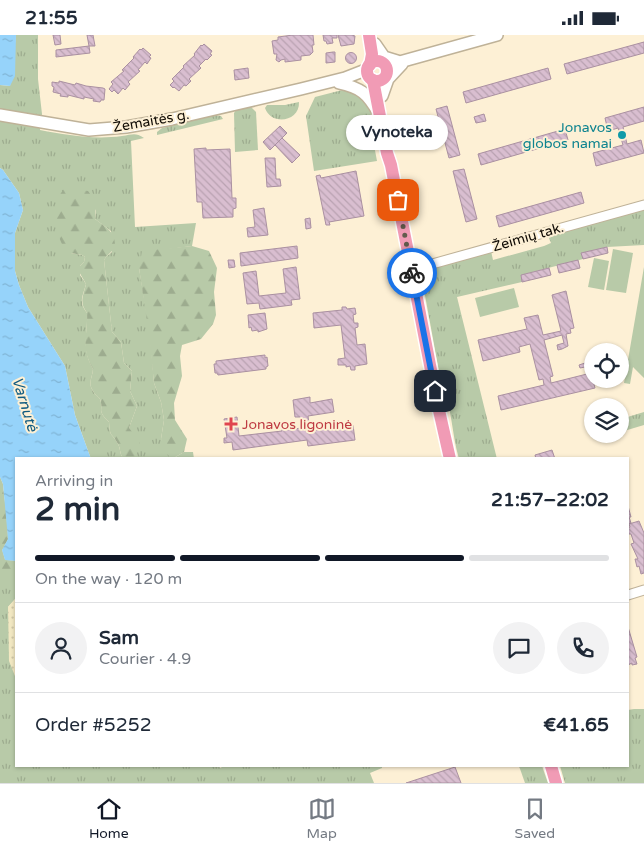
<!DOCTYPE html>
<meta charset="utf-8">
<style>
body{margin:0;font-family:"Varela Round",sans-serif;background:#f2f2f3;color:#1f2937;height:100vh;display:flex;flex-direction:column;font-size:19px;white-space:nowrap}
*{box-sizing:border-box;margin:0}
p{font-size:16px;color:#747a83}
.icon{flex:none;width:28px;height:28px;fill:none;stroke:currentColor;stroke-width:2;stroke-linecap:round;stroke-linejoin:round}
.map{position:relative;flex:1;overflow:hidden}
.sheet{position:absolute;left:15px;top:422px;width:614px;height:310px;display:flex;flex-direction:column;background:#fff;border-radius:0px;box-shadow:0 1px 4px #0004}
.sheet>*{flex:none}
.buttons{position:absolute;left:584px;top:308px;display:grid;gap:10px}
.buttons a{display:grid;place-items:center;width:45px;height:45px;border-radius:50%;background:#fff;box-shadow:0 1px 4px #0004;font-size:25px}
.pin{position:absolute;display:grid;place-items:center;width:42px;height:42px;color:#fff;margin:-21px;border-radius:10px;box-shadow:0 2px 8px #0006}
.courier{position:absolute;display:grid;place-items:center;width:50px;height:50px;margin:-25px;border:4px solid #1a73e8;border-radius:50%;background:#fff;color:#222;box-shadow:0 1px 6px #0007}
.bubble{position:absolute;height:35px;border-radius:18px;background:#fff;box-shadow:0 1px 4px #0004;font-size:16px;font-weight:700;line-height:35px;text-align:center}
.head em{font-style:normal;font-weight:700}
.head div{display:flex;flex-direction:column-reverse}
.head{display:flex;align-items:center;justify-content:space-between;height:85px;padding:0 20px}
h1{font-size:32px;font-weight:700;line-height:38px}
.bar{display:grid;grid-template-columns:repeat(4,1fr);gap:8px 5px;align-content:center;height:60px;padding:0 20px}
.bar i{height:6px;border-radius:4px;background:#e0e1e3}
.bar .on{background:#111827}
.bar p{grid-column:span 4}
.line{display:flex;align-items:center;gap:12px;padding:0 20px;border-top:1px solid #e0e1e3}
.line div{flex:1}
.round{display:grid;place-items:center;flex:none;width:52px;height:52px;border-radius:26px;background:#f2f2f3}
.status{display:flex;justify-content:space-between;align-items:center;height:35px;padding:0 25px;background:#fff;direction:ltr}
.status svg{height:14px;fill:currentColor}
.tab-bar{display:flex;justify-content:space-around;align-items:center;height:70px;border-top:1px solid #e0e1e3;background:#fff;font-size:14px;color:#747a83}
.tab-bar a{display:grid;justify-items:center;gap:2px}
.tab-bar .on{color:#111827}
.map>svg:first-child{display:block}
.grass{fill:url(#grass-tufts)}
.forest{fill:url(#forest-firs)}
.sand{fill:url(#sand-dots)}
.garden{fill:#b8caa8}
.water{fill:url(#water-ripples)}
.building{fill:url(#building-back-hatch);stroke:#aa90a1}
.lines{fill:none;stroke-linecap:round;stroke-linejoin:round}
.street-casing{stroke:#bfb298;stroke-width:11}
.secondary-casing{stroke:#bfb298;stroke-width:14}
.primary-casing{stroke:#fff;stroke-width:15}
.street{stroke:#fff;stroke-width:9}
.secondary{stroke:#fff;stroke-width:11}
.primary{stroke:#f19bb5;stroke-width:12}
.done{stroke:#635b4d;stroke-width:5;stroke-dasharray:0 9}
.route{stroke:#1a73e8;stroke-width:6}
.culture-dot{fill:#0f9aa8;stroke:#fdf0d5;stroke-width:2}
.health-dot{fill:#e0444e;stroke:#fdf0d5;stroke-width:2}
.labels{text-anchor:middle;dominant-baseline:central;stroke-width:4;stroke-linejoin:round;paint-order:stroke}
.street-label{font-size:14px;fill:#100b04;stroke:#fdf0d5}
.culture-label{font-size:14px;fill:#0d838f;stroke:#fdf0d5;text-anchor:end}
.health-label{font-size:14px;fill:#be3a42;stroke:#fdf0d5;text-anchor:start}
.water-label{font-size:15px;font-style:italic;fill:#115b80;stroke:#fdf0d5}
</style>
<div class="status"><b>21:55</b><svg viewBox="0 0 49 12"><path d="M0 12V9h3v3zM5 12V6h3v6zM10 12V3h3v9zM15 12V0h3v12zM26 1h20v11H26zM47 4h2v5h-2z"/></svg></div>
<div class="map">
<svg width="644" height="748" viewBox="0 0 644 748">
<defs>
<pattern id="grass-tufts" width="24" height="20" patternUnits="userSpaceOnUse" patternTransform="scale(1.25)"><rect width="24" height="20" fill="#b8caa8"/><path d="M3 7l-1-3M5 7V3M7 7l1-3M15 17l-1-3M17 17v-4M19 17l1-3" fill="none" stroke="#9dac8f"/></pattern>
<pattern id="forest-firs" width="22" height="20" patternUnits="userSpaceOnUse" patternTransform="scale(1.25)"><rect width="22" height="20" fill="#b8caa8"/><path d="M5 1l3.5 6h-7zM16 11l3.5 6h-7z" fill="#9dac8f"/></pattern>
<pattern id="sand-dots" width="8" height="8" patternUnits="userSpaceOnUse" patternTransform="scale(1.25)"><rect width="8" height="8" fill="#f2e8c2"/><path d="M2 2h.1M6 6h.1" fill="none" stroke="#cec6a5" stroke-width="1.8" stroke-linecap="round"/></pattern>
<pattern id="water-ripples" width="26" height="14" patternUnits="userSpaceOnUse" patternTransform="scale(1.25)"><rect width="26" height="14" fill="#96d3fa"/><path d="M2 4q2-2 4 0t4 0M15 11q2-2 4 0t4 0" fill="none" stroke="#80b4d5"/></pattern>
<pattern id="building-back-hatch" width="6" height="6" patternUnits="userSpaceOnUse" patternTransform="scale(1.25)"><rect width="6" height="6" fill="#d9bed0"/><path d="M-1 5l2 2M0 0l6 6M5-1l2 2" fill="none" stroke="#b9a2b1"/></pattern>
</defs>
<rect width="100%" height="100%" fill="#fdf0d5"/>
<g class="grass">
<path d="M16,0H38V44L42,79L40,95C67,100 94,105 122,101C132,100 135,97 144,103L131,106L135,192L196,188L192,211L169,214L139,233L150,300L154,348L161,367L164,385L161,404L172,424L184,417H193L194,424H130L134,422L129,393L137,371L130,356L132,336L124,328L121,307L112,297L104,225L106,222L112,217L111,196L95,184L96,174L71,218L82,220L85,222L84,227L80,231V240L86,249C83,261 78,267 87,278C88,300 81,313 93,334C93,340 88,348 92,354C93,358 98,361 100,364C104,375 96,375 109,387C110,404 112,397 118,409C121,414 119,419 124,424H91L75,380L65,331L28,272L19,250L15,236V198L23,175L19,158L3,135L0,133V50L10,51Z"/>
<path d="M350,53L371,71V94L377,126L314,136L306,81L315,62Z"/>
<path d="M299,67C300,87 271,91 265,73L267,70H285Z"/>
<path d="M250,71L256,77L258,115L235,117L234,78L236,75Z"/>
<path d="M215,80L221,81L223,84L157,100V97L162,93Z"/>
<path d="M644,174V210L607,212L582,218L583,224L521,240L522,247L457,262L497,424H459C451,396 452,369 440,342L422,244L423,239L427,235L491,216L493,225L544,211L551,208L548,201Z"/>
<path d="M644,377V390L624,396L621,384Z"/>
<path d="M0,442L6,473L8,504L2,515L5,525L16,526V563L8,572L15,641H16V731H219L220,733L224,731H382V733L370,738L374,748H0Z"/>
<path d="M634,674H644V748H565L560,731H628V675Z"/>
<path d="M519,731H542L548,748H525Z"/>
</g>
<g class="forest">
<path d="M66,152L88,156L96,167L95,184C107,193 116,197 115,213L106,222L104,225L112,297L121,307L124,328L132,336L130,356L137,371L129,393L140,407L134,423L124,424C119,419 121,414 118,409C112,397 110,404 109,387C96,375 104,375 100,364C98,361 93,358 92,354C88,348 93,340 93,334C80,311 88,302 87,278C79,267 83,262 86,249L78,235L80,231L84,227L85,222L82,220L71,218L66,216C54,198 49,168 66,152Z"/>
<path d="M192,211L209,216L217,233L214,257L216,280L213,289L201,304L182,310L180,321L182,341L174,368L175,385L187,404L184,417L172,424L163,415L161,404L164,385L161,367L154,348L149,300L139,233L142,216Z"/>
<path d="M0,442L3,449L8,504L2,515L5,525L16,526V538L12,539L13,553L0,544Z"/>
</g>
<path class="sand" d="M16,563V641H15L9,626L8,572Z"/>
<g class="garden">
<path d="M613,214L633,218L626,258L606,255Z"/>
<path d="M594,223L609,226L604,255L588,252Z"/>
<path d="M644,232V343L633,332L630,349L624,348Z"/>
<path d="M514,253L519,272L480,282L475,263Z"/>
</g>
<g class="water">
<path d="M0,0H16L15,41L10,51L0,50Z"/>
<path d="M0,133L3,135L19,158L23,175L15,198V236L19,250L28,272L65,331L75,380L91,424H16V526L5,525L2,515L8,504L3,449L0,442Z"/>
</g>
<g class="building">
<path d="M53,0H60L61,9L55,10Z"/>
<path d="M87,0H93L95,11H89Z"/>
<path d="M293,0H313L314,10H312L313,17L310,20L301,21V25L285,27V24L281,25L279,27L276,25L277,19H274L272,6L278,5V2Z"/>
<path d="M323,0H337V3H332L333,8L327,9L326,6H324Z"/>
<path d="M338,0H352L355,1L354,9L341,11Z"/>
<path d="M644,7V18L567,39L564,29Z"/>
<path d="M204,9L212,16L210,19L212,20L207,25L206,24L199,31L201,33L189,44L191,46L186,51L184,50L179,56L174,52L173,53L170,50L174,46L172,44L184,32L183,31L195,20L194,19L201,10L202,11Z"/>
<path d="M89,11L90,18L56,22V15Z"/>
<path d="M143,13L151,20L149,22L151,23L147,29L145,27L138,35L140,36L128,47L130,49L125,55L123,53L118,59L114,55L112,57L109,54L113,49L111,47L124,36L122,35L134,23L133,22L140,14L141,15Z"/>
<path d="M333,17H335V27L326,28V18Z"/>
<circle cx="351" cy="23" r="5.5"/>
<path d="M248,33L249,43L235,45L234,35Z"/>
<path d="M548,33L551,44L466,68L463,57Z"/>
<path d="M59,46L75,50L76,48L86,51L103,53L105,54L104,65H101L100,67L93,66L94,64L84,62V64L68,60V62L60,61L61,59L53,57L54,52L52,51V47L59,48Z"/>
<path d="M447,71L460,120L449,123L436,74Z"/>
<path d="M644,72V86L623,92L627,109L641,105L644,118L596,131L593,118L623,110L618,93L608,96L605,83Z"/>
<path d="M484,79L486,86L476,88L474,82Z"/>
<path d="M280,91L287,98L270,115L263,107Z"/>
<path d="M565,94L568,105L481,130L478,119Z"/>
<path d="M282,103L300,120L292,128L275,110Z"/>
<path d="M206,113V115L230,114L232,163H236V173L233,174V182L203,183L202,167H197L194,114Z"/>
<path d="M265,123H275L276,144H280L281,151L267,152Z"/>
<path d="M464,134L477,184L466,187L453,136Z"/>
<path d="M356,136L364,181L329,187L330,190H326L316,141L320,140L321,143Z"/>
<path d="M581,157L584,168L499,192L496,181Z"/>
<path d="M264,173L268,200L248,202L247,193L255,192L253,175Z"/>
<path d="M310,183L311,193L306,194L305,184Z"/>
<path d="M297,211L298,223L241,231L240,218Z"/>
<path d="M607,212L608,218L583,224L581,218Z"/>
<path d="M228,225H234L235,232L229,233Z"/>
<path d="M578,225L580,233L559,238L557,230Z"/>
<path d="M296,232L300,264L291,265L292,270L260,274L259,268L247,269L243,238L256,236L259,261L286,258L283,234Z"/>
<path d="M549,233L551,240L522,247L521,240Z"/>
<path d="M566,256L574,293L570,294L571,298L566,299L568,311L562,314L558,315L557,310L564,308L562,300L544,305L553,341L550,342L551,348L587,339L585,332L580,333L579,330L588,327L595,353L501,375L498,361L544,350L543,344L539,345L530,309L519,312L520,317L483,326L478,305L527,294L524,283L538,280L543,300L561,296L552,260Z"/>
<path d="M342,272H346L347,274L355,273L356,279L353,280L354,288H358V292L355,293L357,310L365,309L367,329L355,331V335H351L350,331L346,332V330H338V324L345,323L341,290L314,293L313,278L342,275Z"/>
<path d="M265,278L267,294L258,297V295L252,296L251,292L249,293L248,280Z"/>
<path d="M265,320V323L267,322L268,331L266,332V334L218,340L217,338H215L214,329H216V326Z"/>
<path d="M310,362V368L332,364L334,377L308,381L310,396L353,390L355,405L308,411L307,405L233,415L232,407L224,408V403H227L224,384L237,382L239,401L282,396L280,387L286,386L287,395L301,393L300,382H295L293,365Z"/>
<path d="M552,415L555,424H536L535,420Z"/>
<path d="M628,471L631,482H629L631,488L628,489Z"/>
<path d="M639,486L644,498V538L641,539L639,531L637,532L635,524H638L631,509L634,508L631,499H629L628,493L630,492L629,489Z"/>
<path d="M628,592L637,622L635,623L637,629L632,630V628L628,630Z"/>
<path d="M455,732L461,748H406Z"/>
</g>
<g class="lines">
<defs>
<g id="street">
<path d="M411,233L425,231L644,170"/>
<path d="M628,560L644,555"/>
</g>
<g id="secondary">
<path d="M375,9L384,22L397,26"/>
<path d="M384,29L396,28L497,0"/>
<path d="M339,48C361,53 367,58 378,77"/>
<path d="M382,61L388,44L402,29"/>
<path d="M0,80L89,95L126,92L172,84L301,54L345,43L368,34"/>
</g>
<g id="primary">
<path d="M369,0L372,19L370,30"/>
<circle cx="377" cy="36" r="10"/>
<path d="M373,45L387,118L391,130L438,371L450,424"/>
<path d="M551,731L556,748"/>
</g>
</defs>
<use href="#street" class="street-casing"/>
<use href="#secondary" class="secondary-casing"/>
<use href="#primary" class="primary-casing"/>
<use href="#street" class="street"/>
<use href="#secondary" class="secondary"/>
<use href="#primary" class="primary"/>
</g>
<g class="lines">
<path class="done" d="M398,165L412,238"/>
<path class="route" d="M412,238L435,356"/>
</g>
<circle class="culture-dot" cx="622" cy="100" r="5"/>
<path class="health-dot" d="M228.5 381.5h5v5h5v5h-5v5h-5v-5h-5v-5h5z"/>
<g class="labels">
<g class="street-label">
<text transform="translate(151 86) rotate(-10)">Žemaitės g.</text>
<text transform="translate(528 202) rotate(-16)">Žeimių tak.</text>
</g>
<g class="culture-label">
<text x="612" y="92">Jonavos<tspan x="612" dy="16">globos namai</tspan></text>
</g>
<g class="health-label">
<text x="242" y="389">Jonavos ligoninė</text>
</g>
<g class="water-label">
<text transform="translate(25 369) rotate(73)">Varnutė</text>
</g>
</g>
</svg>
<div class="buttons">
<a><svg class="icon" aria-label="locate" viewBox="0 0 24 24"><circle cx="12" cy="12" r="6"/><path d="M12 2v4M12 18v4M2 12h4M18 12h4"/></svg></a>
<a><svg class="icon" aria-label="layers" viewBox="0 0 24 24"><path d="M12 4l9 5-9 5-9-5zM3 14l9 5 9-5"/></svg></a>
</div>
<div class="pin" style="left:398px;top:165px;background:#ea580c"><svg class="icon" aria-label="bag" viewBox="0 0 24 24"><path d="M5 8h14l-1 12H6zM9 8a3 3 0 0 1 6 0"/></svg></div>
<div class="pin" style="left:435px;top:356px;background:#1f2937"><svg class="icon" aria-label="home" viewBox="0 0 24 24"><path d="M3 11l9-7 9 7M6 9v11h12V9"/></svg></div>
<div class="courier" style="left:412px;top:238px"><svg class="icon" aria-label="bike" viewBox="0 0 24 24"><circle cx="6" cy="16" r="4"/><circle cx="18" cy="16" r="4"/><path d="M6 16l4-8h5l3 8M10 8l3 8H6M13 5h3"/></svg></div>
<div class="bubble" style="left:346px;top:80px;width:102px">Vynoteka</div>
<section class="sheet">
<div class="head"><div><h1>2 min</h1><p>Arriving in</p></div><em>21:57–22:02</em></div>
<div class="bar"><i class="on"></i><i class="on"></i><i class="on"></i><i></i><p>On the way · 120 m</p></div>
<div class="line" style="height:90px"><a class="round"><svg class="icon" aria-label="person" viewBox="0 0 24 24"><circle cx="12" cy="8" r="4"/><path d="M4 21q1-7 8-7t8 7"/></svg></a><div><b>Sam</b><p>Courier · 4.9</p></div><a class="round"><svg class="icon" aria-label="chat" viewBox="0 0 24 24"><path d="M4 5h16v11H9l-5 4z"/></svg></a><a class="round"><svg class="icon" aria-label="phone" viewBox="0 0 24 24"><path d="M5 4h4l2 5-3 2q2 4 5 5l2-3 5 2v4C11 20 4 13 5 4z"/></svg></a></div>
<div class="line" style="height:65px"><div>Order #5252</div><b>€41.65</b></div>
</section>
</div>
<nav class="tab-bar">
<a class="on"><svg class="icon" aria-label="home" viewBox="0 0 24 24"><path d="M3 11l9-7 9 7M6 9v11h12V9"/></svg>Home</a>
<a><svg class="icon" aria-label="map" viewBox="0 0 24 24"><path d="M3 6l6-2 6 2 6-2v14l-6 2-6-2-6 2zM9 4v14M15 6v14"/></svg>Map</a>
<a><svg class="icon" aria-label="saved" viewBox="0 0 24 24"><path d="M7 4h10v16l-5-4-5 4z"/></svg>Saved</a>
</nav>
